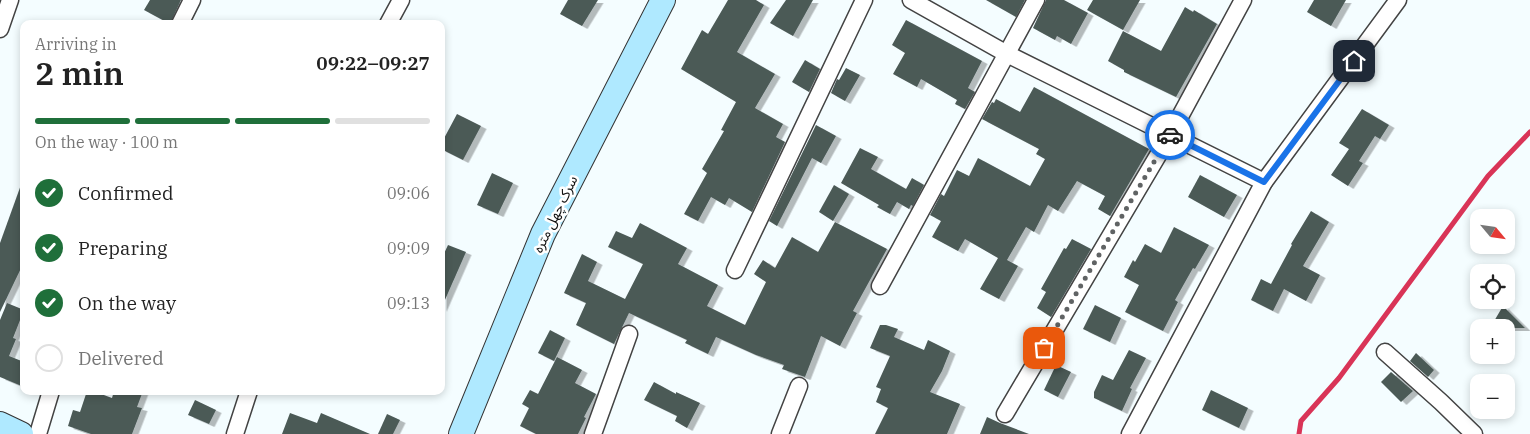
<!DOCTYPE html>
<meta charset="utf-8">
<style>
body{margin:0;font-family:"IBM Plex Serif","Noto Sans Arabic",serif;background:#f2f2f2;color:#222;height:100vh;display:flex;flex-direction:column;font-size:19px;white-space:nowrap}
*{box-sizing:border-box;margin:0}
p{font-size:16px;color:#767676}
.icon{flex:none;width:28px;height:28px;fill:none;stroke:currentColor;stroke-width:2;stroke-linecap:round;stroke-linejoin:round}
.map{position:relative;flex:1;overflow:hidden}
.details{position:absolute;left:20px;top:20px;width:425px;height:375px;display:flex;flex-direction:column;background:#fff;border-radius:10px;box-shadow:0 2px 8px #0003}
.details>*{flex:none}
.needle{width:32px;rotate:119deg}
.controls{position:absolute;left:1470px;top:209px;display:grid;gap:10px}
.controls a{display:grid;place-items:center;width:45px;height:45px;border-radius:10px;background:#fff;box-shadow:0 2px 8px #0003;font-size:25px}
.pin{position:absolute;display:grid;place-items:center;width:42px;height:42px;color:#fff;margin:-21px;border-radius:10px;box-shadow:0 2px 8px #0006}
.courier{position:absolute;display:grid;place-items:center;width:50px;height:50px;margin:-25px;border:4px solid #1a73e8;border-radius:50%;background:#fff;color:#222;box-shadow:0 1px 6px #0007}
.summary em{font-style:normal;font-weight:600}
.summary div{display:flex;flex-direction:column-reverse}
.summary{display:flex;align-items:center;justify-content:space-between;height:85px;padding:0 15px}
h1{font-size:32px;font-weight:600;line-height:38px}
.bar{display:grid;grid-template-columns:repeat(4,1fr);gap:8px 5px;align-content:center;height:60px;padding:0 15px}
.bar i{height:6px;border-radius:4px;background:#e0e0e0}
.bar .on{background:#1f6f3a}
.bar p{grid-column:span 4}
ol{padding:0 15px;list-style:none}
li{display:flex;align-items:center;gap:15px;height:55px}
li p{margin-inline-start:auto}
li .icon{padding:5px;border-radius:50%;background:#1f6f3a;color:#fff;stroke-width:4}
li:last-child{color:#767676}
li i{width:28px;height:28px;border:2px solid #e0e0e0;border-radius:50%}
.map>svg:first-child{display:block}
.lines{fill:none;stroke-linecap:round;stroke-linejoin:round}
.stream{stroke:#d93457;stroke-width:5}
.building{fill:#4c5a57;filter:url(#shadow)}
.street-casing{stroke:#434343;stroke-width:19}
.secondary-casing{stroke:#323232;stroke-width:26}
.street{stroke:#fff;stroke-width:16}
.secondary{stroke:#afe9ff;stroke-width:24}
.done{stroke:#606364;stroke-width:5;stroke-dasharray:0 9}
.route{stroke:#1a73e8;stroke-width:6}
.labels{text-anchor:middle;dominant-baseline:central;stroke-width:5;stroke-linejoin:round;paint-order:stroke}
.street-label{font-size:14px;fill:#101010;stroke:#fff}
</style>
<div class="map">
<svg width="1530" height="434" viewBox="0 0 1530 434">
<defs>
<filter id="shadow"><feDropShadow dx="5.5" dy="3" stdDeviation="0" flood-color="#0004"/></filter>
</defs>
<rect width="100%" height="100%" fill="#f4fdff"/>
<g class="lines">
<path class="stream" d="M1299,434L1301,421L1339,378L1488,176L1530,132"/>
</g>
<g class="building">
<path d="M150,0H181L170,24L144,10Z"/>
<path d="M568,0H598L582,26L560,14Z"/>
<path d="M728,0H756L764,5L737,52L775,74L755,108L783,124L776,137L785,142L752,212L729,198L725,205L711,197L698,221L684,214L707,173L702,169L724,131L721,130L736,102L681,69L702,30L708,34Z"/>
<path d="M786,0H813L793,36L770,23Z"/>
<path d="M986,0H1025L1016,17Z"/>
<path d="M1046,0H1064L1088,13L1071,44L1057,36L1055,40L1033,28Z"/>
<path d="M1093,0H1140L1123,30L1087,10Z"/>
<path d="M1314,0H1346L1331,26L1307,12Z"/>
<path d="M1185,7L1193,12L1194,10L1217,24L1176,97L1124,72V70L1108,61L1123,31L1161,51Z"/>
<path d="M906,20L982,61L968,88L975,92L965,109L955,104L957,100L921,79L917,87L893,74L905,53L892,45Z"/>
<path d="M805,60L820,69L809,92L792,82Z"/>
<path d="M846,68L860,75L845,101L831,93L837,79L839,80Z"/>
<path d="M1034,87L1149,149L1110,216L1098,209L1105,196L1077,181L1058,211L1048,205L1034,232L1026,227L1007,260L1018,266L999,299L980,289L998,258L965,239L958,251L932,237L941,221L930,215L941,194L944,196L957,170L969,176L978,158L1030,186L1045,159L1036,154L1039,149L982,119L992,102L994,103L996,99L1020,112Z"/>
<path d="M1362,109L1389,125L1380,139L1375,136L1359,161L1363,163L1348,186L1331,175L1349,149L1339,143Z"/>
<path d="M457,114L481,126L463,160L441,149V144Z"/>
<path d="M816,125L836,136L821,163L812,158L777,226L769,221Z"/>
<path d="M860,148L878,157L871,169L906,189L912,178L924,185L913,206L911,205L909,209L897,202L890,214L877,207L879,205L841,183Z"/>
<path d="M492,173L513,183L498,214L477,205Z"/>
<path d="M1200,175L1237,195L1224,217L1188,197Z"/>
<path d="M22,182L24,183V262L0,312V243Z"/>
<path d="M834,185L849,194L833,221L819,212Z"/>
<path d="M1311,211L1329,222L1303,266L1320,275L1306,301L1284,289L1273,311L1251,300L1261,279L1271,284L1292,245L1291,244Z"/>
<path d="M835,222L887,249L853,311L857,313L840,346L821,336L805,377L782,369L784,365L756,355L716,337L708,354L685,343L687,340L629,313L614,344L576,325L586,303L564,293L582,254L597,262L588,281L625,299L643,264L608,247L616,231L632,238L640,223L687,248L678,264L718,285L707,306L745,325L766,282L754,274L763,260L775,268L792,237L818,252Z"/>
<path d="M1174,227L1209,245L1195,269L1193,268L1175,300L1178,302L1163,331L1125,312L1139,285L1124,277L1133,260L1135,262L1145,244L1161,253Z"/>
<path d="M1072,239L1091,249L1051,317L1037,308L1046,292L1041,289L1064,248L1066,249Z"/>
<path d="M448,245L466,252L441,309V260Z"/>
<path d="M7,303L24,310L13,338L16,339L9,356L24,362V387L0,377V320Z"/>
<path d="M1095,305L1121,318L1110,342L1083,329Z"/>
<path d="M1503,306L1525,328H1490Z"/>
<path d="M880,325H886L898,329L894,337L924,350L928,340L950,351L942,371L930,392L960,404L947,434H875L888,408L876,402L881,389L876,387L890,356L870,348Z"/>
<path d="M550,330L565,338L554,361L538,353Z"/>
<path d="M1129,350L1146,358L1130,388L1132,389L1122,411L1094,398V392L1102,375L1113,380Z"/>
<path d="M1416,353L1434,370L1428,377L1410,361Z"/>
<path d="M557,357L582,370L575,383L596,394L584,417L586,418L578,434H536L520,426L529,408L522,404L530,390L538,394Z"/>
<path d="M1056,365L1071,372L1058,397L1044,390Z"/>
<path d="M1391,372L1413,391L1401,402L1381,382Z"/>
<path d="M654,382L676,394V392L700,403L687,428L675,421L677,416L644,400Z"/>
<path d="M1211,390L1248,408L1239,428L1202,410Z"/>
<path d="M87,391H93L112,398L114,391H143L137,407L142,408L132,434H91L68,426L73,410L80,412Z"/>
<path d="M195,400L216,410L209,424L188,415Z"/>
<path d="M290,413L317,423L321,413L370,434H282Z"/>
<path d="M387,414L400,420L393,434H378Z"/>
<path d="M987,417L1000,423L1029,434H980Z"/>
</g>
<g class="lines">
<defs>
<g id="street">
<path d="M911,0L1007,54L1264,182"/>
<path d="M180,24L192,0"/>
<path d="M388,24L401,0"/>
<path d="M0,29L10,0"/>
<path d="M735,270L864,0"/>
<path d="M880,286L1036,0"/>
<path d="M1385,352L1441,402L1474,434"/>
<path d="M1005,414L1170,135L1243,0"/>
<path d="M38,434L51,391"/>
<path d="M235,434L249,391"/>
<path d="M593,434L629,334"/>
<path d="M780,434L799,386"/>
<path d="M1130,434L1264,182L1398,0"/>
</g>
<g id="secondary">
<path d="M0,424L21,434"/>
<path d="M461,434L543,234L663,0"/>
</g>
</defs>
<use href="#street" class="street-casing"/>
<use href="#secondary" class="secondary-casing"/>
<use href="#street" class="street"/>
<use href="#secondary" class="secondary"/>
</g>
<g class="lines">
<path class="done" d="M1044,348L1170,135"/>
<path class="route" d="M1170,135L1264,182L1354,61"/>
</g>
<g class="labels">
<g class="street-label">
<text transform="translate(555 214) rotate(-64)">سرک چهل متره</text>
</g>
</g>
</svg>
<div class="controls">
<a><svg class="needle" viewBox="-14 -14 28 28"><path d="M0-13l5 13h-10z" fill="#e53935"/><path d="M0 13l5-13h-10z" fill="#767676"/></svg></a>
<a><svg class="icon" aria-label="locate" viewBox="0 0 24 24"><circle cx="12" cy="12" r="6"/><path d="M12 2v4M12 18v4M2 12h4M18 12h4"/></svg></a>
<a>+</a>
<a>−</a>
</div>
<div class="pin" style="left:1044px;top:348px;background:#ea580c"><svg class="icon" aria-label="bag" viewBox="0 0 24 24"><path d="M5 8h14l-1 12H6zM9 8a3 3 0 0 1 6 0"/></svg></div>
<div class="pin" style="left:1354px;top:61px;background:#1f2937"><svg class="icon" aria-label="home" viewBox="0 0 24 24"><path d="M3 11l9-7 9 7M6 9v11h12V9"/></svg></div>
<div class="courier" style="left:1170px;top:135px"><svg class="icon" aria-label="car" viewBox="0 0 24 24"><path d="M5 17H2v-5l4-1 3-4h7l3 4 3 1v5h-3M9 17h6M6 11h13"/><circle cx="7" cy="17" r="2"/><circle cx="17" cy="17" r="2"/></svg></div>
<section class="details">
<div class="summary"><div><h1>2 min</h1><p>Arriving in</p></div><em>09:22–09:27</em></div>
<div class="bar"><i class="on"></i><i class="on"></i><i class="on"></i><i></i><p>On the way · 100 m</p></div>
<ol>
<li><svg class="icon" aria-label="check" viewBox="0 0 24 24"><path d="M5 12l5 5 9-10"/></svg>Confirmed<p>09:06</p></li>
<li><svg class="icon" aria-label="check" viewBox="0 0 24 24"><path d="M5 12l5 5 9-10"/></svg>Preparing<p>09:09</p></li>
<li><svg class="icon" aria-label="check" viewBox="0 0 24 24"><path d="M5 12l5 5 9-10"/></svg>On the way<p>09:13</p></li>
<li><i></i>Delivered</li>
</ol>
</section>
</div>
